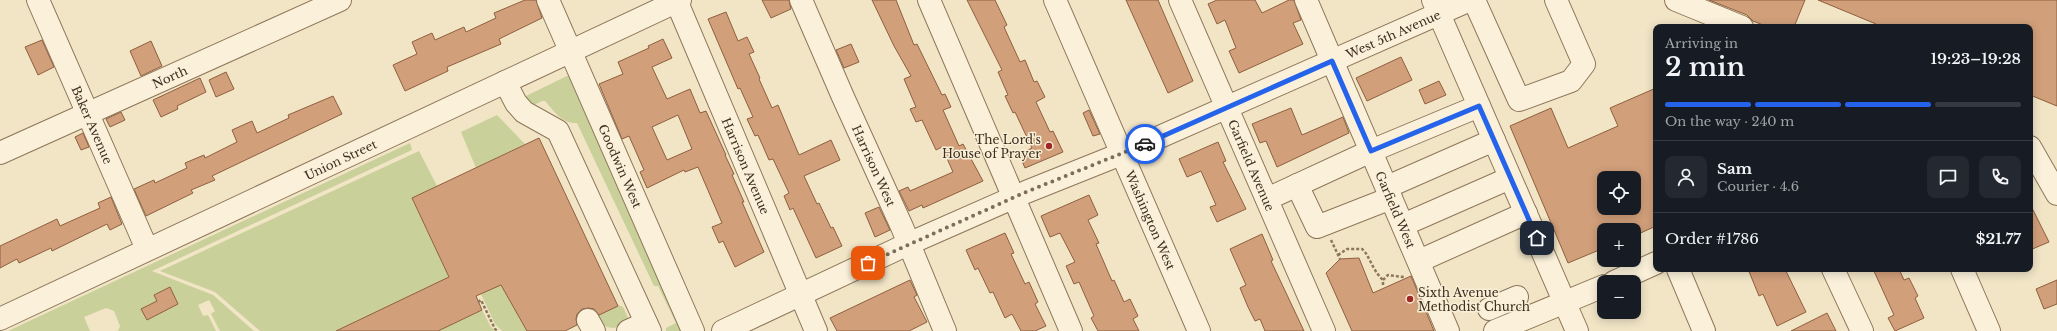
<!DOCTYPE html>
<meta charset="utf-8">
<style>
body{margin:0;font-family:"Libre Baskerville",serif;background:#242831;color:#f1f3f6;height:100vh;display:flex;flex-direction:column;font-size:15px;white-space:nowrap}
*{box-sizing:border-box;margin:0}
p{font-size:13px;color:#9ea1a6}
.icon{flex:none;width:22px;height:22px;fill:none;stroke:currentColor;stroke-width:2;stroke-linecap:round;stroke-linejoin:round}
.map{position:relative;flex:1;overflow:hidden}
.drawer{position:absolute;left:1653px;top:24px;width:380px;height:248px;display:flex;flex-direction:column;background:#171b24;border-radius:8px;box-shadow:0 2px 10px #0003}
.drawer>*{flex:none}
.tools{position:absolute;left:1597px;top:171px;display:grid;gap:8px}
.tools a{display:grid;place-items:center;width:44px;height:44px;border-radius:8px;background:#171b24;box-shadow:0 2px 10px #0003;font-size:20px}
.pin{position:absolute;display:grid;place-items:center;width:34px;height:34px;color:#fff;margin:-17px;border-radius:8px;box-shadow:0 2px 6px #0006}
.courier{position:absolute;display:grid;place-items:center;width:40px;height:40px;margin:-20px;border:3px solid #2563eb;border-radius:50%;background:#fff;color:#222;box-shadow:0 1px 5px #0007}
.overview em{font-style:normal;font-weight:600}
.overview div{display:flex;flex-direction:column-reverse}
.overview{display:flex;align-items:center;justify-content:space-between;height:68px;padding:0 12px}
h1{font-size:26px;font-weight:600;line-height:30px}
.bar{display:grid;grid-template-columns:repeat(4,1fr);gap:6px 4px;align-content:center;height:48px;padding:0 12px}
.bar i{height:5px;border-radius:3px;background:#363941}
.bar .on{background:#2563eb}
.bar p{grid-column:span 4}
.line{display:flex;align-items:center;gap:10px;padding:0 12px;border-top:1px solid #363941}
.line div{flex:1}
.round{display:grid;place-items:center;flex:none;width:42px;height:42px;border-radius:8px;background:#242831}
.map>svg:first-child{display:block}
.green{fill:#c9d099;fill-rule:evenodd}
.building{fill:#d19f7a;stroke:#8f5f3e;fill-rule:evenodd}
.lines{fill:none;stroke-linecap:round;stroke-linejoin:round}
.minor-casing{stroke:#8e765a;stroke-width:24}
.path{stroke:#8e765a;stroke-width:2.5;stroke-dasharray:3 2;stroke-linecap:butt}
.minor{stroke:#fbf1da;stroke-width:22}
.done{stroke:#7c6e59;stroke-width:4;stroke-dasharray:0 7.2}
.route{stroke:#2563eb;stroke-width:5}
.poi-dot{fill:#a12726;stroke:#f8efd6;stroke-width:1.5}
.labels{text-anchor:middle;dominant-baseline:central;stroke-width:3;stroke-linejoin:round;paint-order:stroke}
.street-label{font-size:12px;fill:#3d2e1f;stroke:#f8efd6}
.poi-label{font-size:12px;fill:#3d2e1f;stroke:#f8efd6;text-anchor:end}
</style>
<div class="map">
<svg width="2057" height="331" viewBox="0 0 2057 331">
<rect width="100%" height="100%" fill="#f1e5c6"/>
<g class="green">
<path d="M573,73L684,331H666V328L676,323L658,286H654L577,123C562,124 554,111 545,101H542L532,106L524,97Z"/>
<path d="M497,115L525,144L476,168L461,132Z"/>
<path d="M410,143L412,150L152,271L213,295L254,331H220L211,314L215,311L209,300L198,305L203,316L208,315L216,331H118L120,326L114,311L106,308L84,317L90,331H8ZM170,288L178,304L163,312L154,295ZM150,304L156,316L147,320L142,309Z"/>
<path d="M419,151L437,186L412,199L449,277L336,331H260L215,292L160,271Z"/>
<path d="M501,285L527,331H502L495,324L481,294Z"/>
<path d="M618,305L623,307L629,320C621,331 602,331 596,316Z"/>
<path d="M482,310L491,327L495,331H438Z"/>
</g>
<g class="building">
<path d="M525,0H536L542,18L499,39L501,44L447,67L448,71L405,91L393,65L417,54L412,42L432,33L435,40L464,27L466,32L496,18L494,13Z"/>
<path d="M762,0H789L791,9L771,18Z"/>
<path d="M872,0H896L914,45L917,44L942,95L945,94L951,107L943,110L959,146L963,144L983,181L923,208L922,205L909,211L899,191L908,187L910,191L953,172L942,147L936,150L922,120L916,122L910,109L916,107L904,79L911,76L894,46Z"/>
<path d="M967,0H995L1007,25L1004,27L1020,62L1025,60L1034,82L1037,81L1045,97L1036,102L1050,132L1053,131L1063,152L1025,168L1019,154L1032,148L1015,112L1013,113L1005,96L1008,95L998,72L1002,70Z"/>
<path d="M1126,0H1158L1193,81L1168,93Z"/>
<path d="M1217,0H1255L1262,13L1289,0H1294L1301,20L1293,23L1303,44L1239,73L1229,51L1236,48L1225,20L1217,24L1208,4Z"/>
<path d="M1709,0H1805L1794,27H1768L1753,21L1747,15Z"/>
<path d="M1818,0H2057V106L2030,95V27H1875L1876,24Z"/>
<path d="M726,12L738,41L747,37L754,52L749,54L760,78L759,79L772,108L778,105L799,155L831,140L840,160L804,176L817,204L819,203L831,228L833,227L842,246L816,258L793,208L790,210L784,196L789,193L773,159L769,160L758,135L755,136L747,119L753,117L740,88L738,89L708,19Z"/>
<path d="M663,39L672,58L652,67L667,99L690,89L700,113L706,111L726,155H725L734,174L732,175L744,202H742L764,252L735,267L723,241L719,243L712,227L722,223L698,167L685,172L684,170L647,188L640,172L644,170L629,136L622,139L599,84L623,74L618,62L649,48L648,46ZM678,115L692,149L667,160L652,127Z"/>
<path d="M42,40L54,67L38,75L25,47Z"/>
<path d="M151,41L162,66L141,76L130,51Z"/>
<path d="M851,44L859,62L844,68L836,50Z"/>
<path d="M1401,57L1412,80L1367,101L1356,78Z"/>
<path d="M226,72L234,89L216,97L209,80Z"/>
<path d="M200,78L206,92L177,106L178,109L161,117L153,100Z"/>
<path d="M1439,81L1446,95L1425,104L1419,90Z"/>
<path d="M1656,88V226L1634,236V230H1604V248L1568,263L1510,126L1551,108L1568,148L1618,126L1610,108ZM1604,178H1634V208H1604Z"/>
<path d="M333,96L342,114L212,176L215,180L191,190L193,193L146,216L134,189L154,180L155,183L187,168L185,163L204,155L205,158L237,142L232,130L252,121L257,133L289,118L288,115Z"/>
<path d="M1291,108L1302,135L1343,117L1349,133L1277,167L1266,141L1260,143L1252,124Z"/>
<path d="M1089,110L1100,134L1093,136L1083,113Z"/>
<path d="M121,112L125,120L110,127L106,119Z"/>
<path d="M83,133L89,147L81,150L75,137Z"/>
<path d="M539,138L618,306L599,315L594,309L589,308L582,309L577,314L576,319L577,325L565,331H527L501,285L476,296L482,310L438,331H336L449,277L412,198Z"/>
<path d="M1218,142L1226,161L1223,162L1246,209L1217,222L1210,207L1216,205L1201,171L1187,177L1179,159Z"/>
<path d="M1089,195L1098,215L1088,220L1099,243L1096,244L1112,281L1114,280L1124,302L1130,299L1138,316L1133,319L1139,331H1098L1091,318L1094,316L1079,282L1074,284L1066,266L1075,262L1060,233L1050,237L1041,216Z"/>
<path d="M111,197L122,224L110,230L107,224L52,251L51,248L19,263L17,259L0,268V246L57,219L60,226L100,208L98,203Z"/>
<path d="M2030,204L2049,242L2030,250Z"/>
<path d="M879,207L890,230L875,237L865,213Z"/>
<path d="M1005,233L1014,253L1011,254L1025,284L1029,282L1038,302L1035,304L1046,326L1035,331H1021L1012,314L1005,318L993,292L990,293L978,268L975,270L966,250Z"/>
<path d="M1262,234L1273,260L1271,261L1304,331H1265L1260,319L1255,321L1248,307L1240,288L1246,285L1230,249Z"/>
<path d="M1359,258L1373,293L1411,276L1434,331H1352L1326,273L1340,259Z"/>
<path d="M1748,269H1785L1806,312L1777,326L1763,294L1759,296Z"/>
<path d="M1873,269H1899L1904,280L1909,278L1918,296L1915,298L1924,318L1895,331L1888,318L1894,315Z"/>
<path d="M910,280L917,295L914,297L927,322L909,331H837L830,318Z"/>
<path d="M2057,280V304L2044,309L2036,289Z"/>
<path d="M170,287L178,304L147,320L141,309L157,301L154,295Z"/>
<path d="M1827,313L1836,331H1791Z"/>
</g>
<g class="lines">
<defs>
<g id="minor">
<path id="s1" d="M38,0L147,249"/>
<path id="s2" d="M548,0L693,331"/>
<path id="s3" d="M676,0L816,331"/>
<path id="s4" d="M801,0L843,97L902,227L945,331"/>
<path d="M929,0L1071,331"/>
<path id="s5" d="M1055,0L1199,331"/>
<path id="s6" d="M1180,0L1324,331"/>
<path id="s7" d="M1306,0L1448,331"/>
<path d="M1433,0L1577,331"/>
<path d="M1474,0L1519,100L1571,81L1584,64L1556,0"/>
<path d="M1676,0L1742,27"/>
<path d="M505,82L516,103L524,112L558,131L650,331"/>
<path d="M2030,147L2057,194"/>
<path id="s8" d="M0,153L340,0"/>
<path d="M1297,185L1317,227L1391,198"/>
<path d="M1387,187L1494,140"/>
<path d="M1267,199L1371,151L1479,106"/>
<path d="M1403,225L1510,178"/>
<path d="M1419,261L1526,213"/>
<path d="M1678,269L1704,331"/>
<path d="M1833,269L1862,331"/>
<path d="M1962,269L1989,331"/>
<path d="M1614,282L1656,263"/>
<path d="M1489,309L1517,297"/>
<path id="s9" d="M0,319L680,0"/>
<path d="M588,320L594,331"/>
<path d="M628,331L646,323"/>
<path id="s10" d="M723,331L908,244L1026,192L1121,154L1470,0"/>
<path d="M1495,331L1604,286"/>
</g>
</defs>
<use href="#minor" class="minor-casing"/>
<g class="path">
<path d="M1331,240L1340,259"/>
<path d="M1338,255L1347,249H1362C1369,254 1372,270 1383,280"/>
<path d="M1383,285V280L1388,275L1402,277L1405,276"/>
<path d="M478,302L481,300L495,329L498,331"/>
</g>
<use href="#minor" class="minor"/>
</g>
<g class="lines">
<path class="done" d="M868,263L1026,192L1145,144"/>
<path class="route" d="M1145,144L1332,61L1371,151L1479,106L1537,238"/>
</g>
<g class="poi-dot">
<circle cx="1049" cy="146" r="4"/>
<circle cx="1410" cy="299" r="4"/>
</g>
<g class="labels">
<g class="street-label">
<text stroke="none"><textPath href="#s10" startOffset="733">West 5th Avenue</textPath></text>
<text stroke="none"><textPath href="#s8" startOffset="186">North</textPath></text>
<text stroke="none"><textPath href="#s1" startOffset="136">Baker Avenue</textPath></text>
<text stroke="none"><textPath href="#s9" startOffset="376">Union Street</textPath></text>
<text stroke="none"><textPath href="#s4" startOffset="181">Harrison West</textPath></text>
<text stroke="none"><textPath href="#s6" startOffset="180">Garfield Avenue</textPath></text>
<text stroke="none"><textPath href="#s2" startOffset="181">Goodwin West</textPath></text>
<text stroke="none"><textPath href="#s3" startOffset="180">Harrison Avenue</textPath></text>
<text stroke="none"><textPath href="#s7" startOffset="228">Garfield West</textPath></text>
<text stroke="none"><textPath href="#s5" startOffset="240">Washington West</textPath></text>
</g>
<g class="poi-label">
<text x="1041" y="139">The Lord's<tspan x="1041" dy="14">House of Prayer</tspan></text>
<text x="1418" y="292" text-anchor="start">Sixth Avenue<tspan x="1418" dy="14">Methodist Church</tspan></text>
</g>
</g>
</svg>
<div class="tools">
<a><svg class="icon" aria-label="locate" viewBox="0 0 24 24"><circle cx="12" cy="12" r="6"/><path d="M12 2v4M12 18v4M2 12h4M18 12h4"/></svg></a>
<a>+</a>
<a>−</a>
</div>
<div class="pin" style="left:868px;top:263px;background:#ea580c"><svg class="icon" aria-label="bag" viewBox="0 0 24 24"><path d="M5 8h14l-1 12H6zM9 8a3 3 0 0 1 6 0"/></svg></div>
<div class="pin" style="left:1537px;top:238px;background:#1f2937"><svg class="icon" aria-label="home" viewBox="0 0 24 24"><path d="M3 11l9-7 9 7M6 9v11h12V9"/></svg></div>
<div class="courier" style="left:1145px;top:144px"><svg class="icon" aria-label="car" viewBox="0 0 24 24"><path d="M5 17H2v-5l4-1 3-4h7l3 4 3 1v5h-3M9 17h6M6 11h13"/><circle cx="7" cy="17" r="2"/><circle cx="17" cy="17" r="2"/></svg></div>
<section class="drawer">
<div class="overview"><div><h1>2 min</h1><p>Arriving in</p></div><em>19:23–19:28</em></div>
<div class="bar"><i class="on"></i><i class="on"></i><i class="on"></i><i></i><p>On the way · 240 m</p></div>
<div class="line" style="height:72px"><a class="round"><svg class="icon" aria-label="person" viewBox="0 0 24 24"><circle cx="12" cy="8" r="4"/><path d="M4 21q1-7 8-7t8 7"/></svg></a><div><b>Sam</b><p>Courier · 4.6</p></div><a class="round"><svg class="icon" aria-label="chat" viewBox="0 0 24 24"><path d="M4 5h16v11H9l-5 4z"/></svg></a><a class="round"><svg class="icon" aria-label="phone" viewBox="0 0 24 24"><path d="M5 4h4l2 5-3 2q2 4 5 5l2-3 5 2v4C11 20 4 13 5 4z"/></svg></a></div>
<div class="line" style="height:52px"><div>Order #1786</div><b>$21.77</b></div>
</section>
</div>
